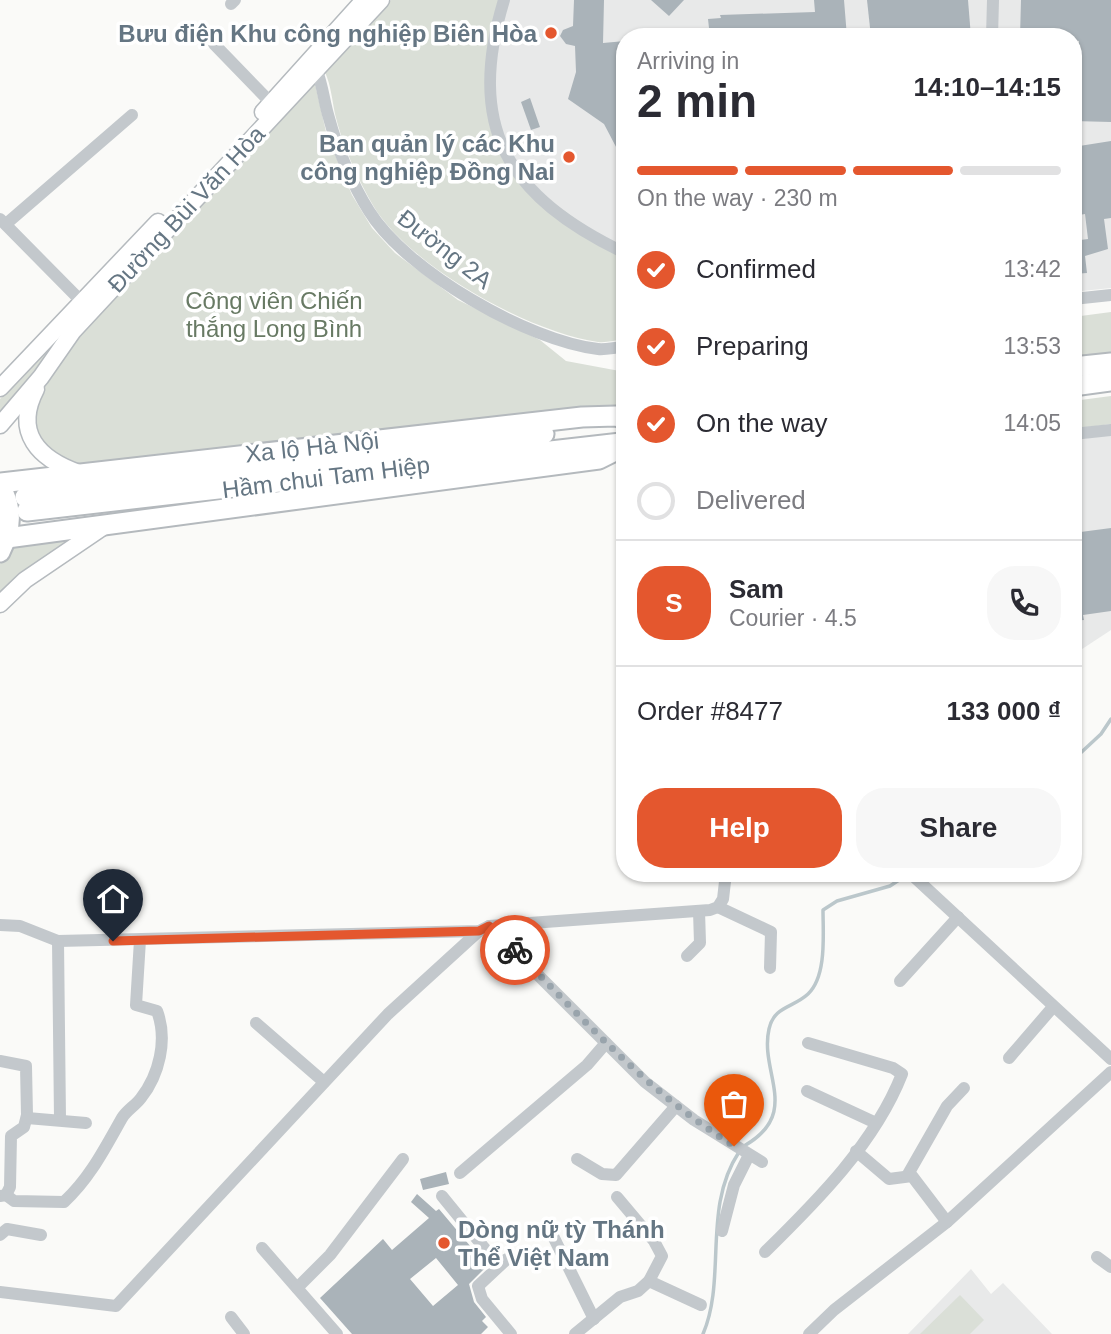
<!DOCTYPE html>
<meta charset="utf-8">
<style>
body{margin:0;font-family:Helvetica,sans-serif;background:#f7f7f7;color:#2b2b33;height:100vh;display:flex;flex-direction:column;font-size:26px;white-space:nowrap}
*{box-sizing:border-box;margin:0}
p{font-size:23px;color:#7c7c81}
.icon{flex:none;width:38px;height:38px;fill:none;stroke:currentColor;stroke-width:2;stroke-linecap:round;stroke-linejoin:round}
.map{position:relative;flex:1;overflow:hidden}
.drawer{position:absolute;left:616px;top:28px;width:466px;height:854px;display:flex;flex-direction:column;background:#fff;border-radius:28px;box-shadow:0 2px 5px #0004}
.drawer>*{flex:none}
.pin{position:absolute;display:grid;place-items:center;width:60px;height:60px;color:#fff;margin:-72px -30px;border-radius:50% 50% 50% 0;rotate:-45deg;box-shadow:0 0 7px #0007}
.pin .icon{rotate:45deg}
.courier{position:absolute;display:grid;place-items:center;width:70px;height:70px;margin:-35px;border:5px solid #e4572e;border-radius:50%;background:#fff;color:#222;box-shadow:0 2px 9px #0007}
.head em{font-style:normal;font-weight:700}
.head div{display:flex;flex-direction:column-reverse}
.head{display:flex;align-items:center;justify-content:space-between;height:119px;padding:0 21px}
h1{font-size:46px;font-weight:700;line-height:52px}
.bar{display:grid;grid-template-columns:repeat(4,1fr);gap:10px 7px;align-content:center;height:84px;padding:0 21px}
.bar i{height:9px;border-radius:5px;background:#e1e1e2}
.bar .current{background:#e4572e}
.bar p{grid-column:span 4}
.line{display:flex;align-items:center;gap:18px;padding:0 21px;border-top:2px solid #e1e1e2}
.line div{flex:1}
.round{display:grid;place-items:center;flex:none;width:74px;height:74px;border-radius:28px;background:#f7f7f7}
ol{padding:0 21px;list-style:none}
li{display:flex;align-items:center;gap:21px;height:77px}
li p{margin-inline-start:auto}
li .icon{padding:7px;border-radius:50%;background:#e4572e;color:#fff;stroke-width:4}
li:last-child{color:#7c7c81}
li i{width:38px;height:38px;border:4px solid #e1e1e2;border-radius:50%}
.button{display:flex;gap:14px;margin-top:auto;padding:14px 21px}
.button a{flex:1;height:80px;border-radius:28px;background:#e4572e;color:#fff;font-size:28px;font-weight:700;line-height:80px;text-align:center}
.button a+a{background:#f7f7f7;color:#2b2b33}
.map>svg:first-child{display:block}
.built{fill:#e8e9e9}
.green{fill:#dadfd7}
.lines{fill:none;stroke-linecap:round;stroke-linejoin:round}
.stream{stroke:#bbc7cb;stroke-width:3.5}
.building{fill:#aab3b9;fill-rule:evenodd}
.major-casing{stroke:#b5babe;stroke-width:19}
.highway-casing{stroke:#b4b9bd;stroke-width:23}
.minor{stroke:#c3c8cc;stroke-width:12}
.major{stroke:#fff;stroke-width:16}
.highway{stroke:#fff;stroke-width:19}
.done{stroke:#99a4ac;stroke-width:7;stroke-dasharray:0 12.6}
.route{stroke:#e4572e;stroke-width:9}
.poi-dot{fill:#e4572e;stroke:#fff;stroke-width:2.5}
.labels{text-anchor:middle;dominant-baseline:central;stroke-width:7;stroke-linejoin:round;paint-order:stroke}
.poi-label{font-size:24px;font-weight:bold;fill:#657683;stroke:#fff;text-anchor:end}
.street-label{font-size:24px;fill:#657683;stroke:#fff}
.park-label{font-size:24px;fill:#687a64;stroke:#fff}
</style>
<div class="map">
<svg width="1111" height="1334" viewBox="0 0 1111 1334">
<rect width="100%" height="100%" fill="#fafaf8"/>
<g class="built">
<path d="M506,0H1111V288L1073,292V37H625V248L568,217L527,177L501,137L492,98L495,48Z"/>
<path d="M1111,435V630L1073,655V440Z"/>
<path d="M971,1269L991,1294L1003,1283L1052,1334H908Z"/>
</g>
<g class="green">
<path d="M391,0H501L487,99L524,182L625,254V339C616,340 606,343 598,342C529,332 411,267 374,207C358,180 342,144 335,114C332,99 331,86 325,72Z"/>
<path d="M315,84L327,136L352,195L372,228L395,253L458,300L540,340L566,361L625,372V409L74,467L52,457L32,423L41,388L76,337L195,207Z"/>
<path d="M1111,312V353L1073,358V317Z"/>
<path d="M78,314L0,415V399Z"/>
<path d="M1111,396V424L1073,429V401Z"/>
<path d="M85,535L0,597V564L11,545Z"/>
<path d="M960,1295L984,1320L970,1334H920Z"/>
</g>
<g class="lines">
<g class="stream">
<path d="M1073,760L1101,734L1111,719"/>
<path d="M744,1146C802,1113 759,1073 769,1029C774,1006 793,1008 808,994C827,976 823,934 823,910L837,901L890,886L908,874"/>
<path d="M703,1334C727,1278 702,1208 739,1152"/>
</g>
</g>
<g class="building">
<path d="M574,0H604L603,43L625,41V164L604,124L568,99L576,72L575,46L566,44L560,36L563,30L573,26Z"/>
<path d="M651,0H684L669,16Z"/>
<path d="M814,0H844L847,37H710L708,19L721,18L720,15L815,12Z"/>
<path d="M867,0H968L971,37H871Z"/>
<path d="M1021,0H1111V122L1073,121V61H1079V41L1073,40V37H1020Z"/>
<path d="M530,98L540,127L531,130L521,102Z"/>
<path d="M1111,141V218L1104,219L1108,249L1085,256L1087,273L1073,274V241L1088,239L1085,214L1073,216V147Z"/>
<path d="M1111,528V611L1083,615L1084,620L1073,621V533Z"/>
<path d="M446,1172L449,1184L423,1190L420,1179Z"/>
<path d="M417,1194L436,1211L439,1209L487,1266L469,1284L474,1302L486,1317L482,1321L488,1327L481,1334H352L320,1298L383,1239L392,1250L429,1218L411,1202ZM436,1258L458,1285L433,1306L410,1279Z"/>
</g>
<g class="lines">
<defs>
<g id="major">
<path d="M263,112L364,0"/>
<path d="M0,388L158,222"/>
<path d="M36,389C13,433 39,459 79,473"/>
<path d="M0,425L41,377L73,331L381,0"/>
<path d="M0,604L25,580L106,525"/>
</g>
<g id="highway">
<path d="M1073,367L1111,363"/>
<path d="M1073,386L1111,381"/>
<path d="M0,483L582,417L616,416L625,419"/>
<path d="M0,485C13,509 12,528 0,552"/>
<path d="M25,497L544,434"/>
<path d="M27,511L621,443"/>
<path d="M7,538L599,459L625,446"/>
</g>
</defs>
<use href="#major" class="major-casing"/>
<use href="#highway" class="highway-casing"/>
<g class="minor">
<path d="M504,0C465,128 508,197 625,253"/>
<path d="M231,4L235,0"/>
<path d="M992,37L993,0"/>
<path d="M214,44L277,109"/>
<path d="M317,71C323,87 324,102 329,118C337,148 352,184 369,211C406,271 528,341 598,349C606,350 616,347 625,347"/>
<path d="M0,219L82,302"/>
<path d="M6,224L132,115"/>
<path d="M1073,299L1111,295"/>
<path d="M1073,434L1111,430"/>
<path d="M910,873L1111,1059"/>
<path d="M718,907L771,932L770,968"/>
<path d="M0,925L20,926L58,941L479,931L489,926L710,910L718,907L723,899L726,873"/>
<path d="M489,926L645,1082L694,1120L762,1162"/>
<path d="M58,941L60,1119"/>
<path d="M687,956L700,943L699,911"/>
<path d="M900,981L958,917"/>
<path d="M256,1023L324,1082"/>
<path d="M1009,1058L1053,1007"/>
<path d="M0,1061L26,1066L27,1115L24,1127L11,1136L10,1187L6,1195L0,1196"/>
<path d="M807,1091L876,1123"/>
<path d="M27,1118L86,1123"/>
<path d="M856,1151L889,1179L912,1176L947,1222"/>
<path d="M577,1159L602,1174L616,1175L676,1106"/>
<path d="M460,1173L587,1065L606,1043"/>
<path d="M907,1176L947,1106L964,1088"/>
<path d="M6,1195L14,1201L64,1202C90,1178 105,1148 122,1118C127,1110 135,1106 141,1098C159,1075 168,1040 157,1011L136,1005L140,940"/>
<path d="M442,1196L499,1266"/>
<path d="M722,1231L734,1185L749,1155"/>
<path d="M552,1234L594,1319"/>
<path d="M0,1235L7,1229L41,1235"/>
<path d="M262,1248L337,1334"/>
<path d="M765,1252C817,1201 875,1143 902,1074L893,1068L808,1043"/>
<path d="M1097,1257L1111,1267"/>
<path d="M507,1259L478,1286L482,1299L511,1334"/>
<path d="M649,1281L701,1305"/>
<path d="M297,1288L330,1255L403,1159"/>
<path d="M0,1292L116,1306L388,1014L479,931"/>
<path d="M231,1317L244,1334"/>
<path d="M575,1334L620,1297L638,1291L649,1281L662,1256L654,1241L617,1197"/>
<path d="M809,1334L834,1310L947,1222L1111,1072"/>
</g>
<use href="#major" class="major"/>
<use href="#highway" class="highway"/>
</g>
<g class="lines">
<path class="done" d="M515,950C586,1022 648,1092 734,1146"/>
<path class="route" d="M113,941L479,931L489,926L515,950"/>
</g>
<g class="poi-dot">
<circle cx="551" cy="33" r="7"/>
<circle cx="569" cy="157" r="7"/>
<circle cx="444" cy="1243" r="7"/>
</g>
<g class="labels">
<g class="poi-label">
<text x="537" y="33">Bưu điện Khu công nghiệp Biên Hòa</text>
<text x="555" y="143">Ban quản lý các Khu<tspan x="555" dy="28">công nghiệp Đồng Nai</tspan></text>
<text x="458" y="1229" text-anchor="start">Dòng nữ tỳ Thánh<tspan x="458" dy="28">Thể Việt Nam</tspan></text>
</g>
<g class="street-label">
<text transform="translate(186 209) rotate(-47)">Đường Bùi Văn Hòa</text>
<text transform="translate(445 249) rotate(38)">Đường 2A</text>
<text transform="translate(312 447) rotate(-6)">Xa lộ Hà Nội</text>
<text transform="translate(326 477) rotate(-7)">Hầm chui Tam Hiệp</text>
</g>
<g class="park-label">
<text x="274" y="300">Công viên Chiến<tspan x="274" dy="28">thắng Long Bình</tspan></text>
</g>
</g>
</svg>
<div class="pin" style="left:734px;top:1146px;background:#ea580c"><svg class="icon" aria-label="bag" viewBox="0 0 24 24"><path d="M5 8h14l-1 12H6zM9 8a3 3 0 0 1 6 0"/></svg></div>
<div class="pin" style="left:113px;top:941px;background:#1f2937"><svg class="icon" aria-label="home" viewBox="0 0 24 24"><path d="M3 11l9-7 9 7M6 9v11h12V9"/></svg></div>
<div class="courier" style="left:515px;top:950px"><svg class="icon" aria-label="bike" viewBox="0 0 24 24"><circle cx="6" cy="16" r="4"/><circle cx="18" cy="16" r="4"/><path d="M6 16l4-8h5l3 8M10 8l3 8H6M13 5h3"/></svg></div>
<section class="drawer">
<div class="head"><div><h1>2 min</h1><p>Arriving in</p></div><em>14:10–14:15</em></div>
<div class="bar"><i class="current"></i><i class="current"></i><i class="current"></i><i></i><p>On the way · 230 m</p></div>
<ol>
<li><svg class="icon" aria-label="check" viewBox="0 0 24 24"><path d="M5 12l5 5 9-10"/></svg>Confirmed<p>13:42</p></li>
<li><svg class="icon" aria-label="check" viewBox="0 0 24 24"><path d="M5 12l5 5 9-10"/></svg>Preparing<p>13:53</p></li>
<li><svg class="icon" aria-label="check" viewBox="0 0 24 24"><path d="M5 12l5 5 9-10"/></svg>On the way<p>14:05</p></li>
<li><i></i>Delivered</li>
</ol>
<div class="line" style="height:126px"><b class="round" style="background:#e4572e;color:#fff">S</b><div><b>Sam</b><p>Courier · 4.5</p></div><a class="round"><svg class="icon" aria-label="phone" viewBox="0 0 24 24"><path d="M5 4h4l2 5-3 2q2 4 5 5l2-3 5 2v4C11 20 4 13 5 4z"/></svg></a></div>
<div class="line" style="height:91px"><div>Order #8477</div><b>133 000 ₫</b></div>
<div class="button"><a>Help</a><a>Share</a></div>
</section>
</div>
